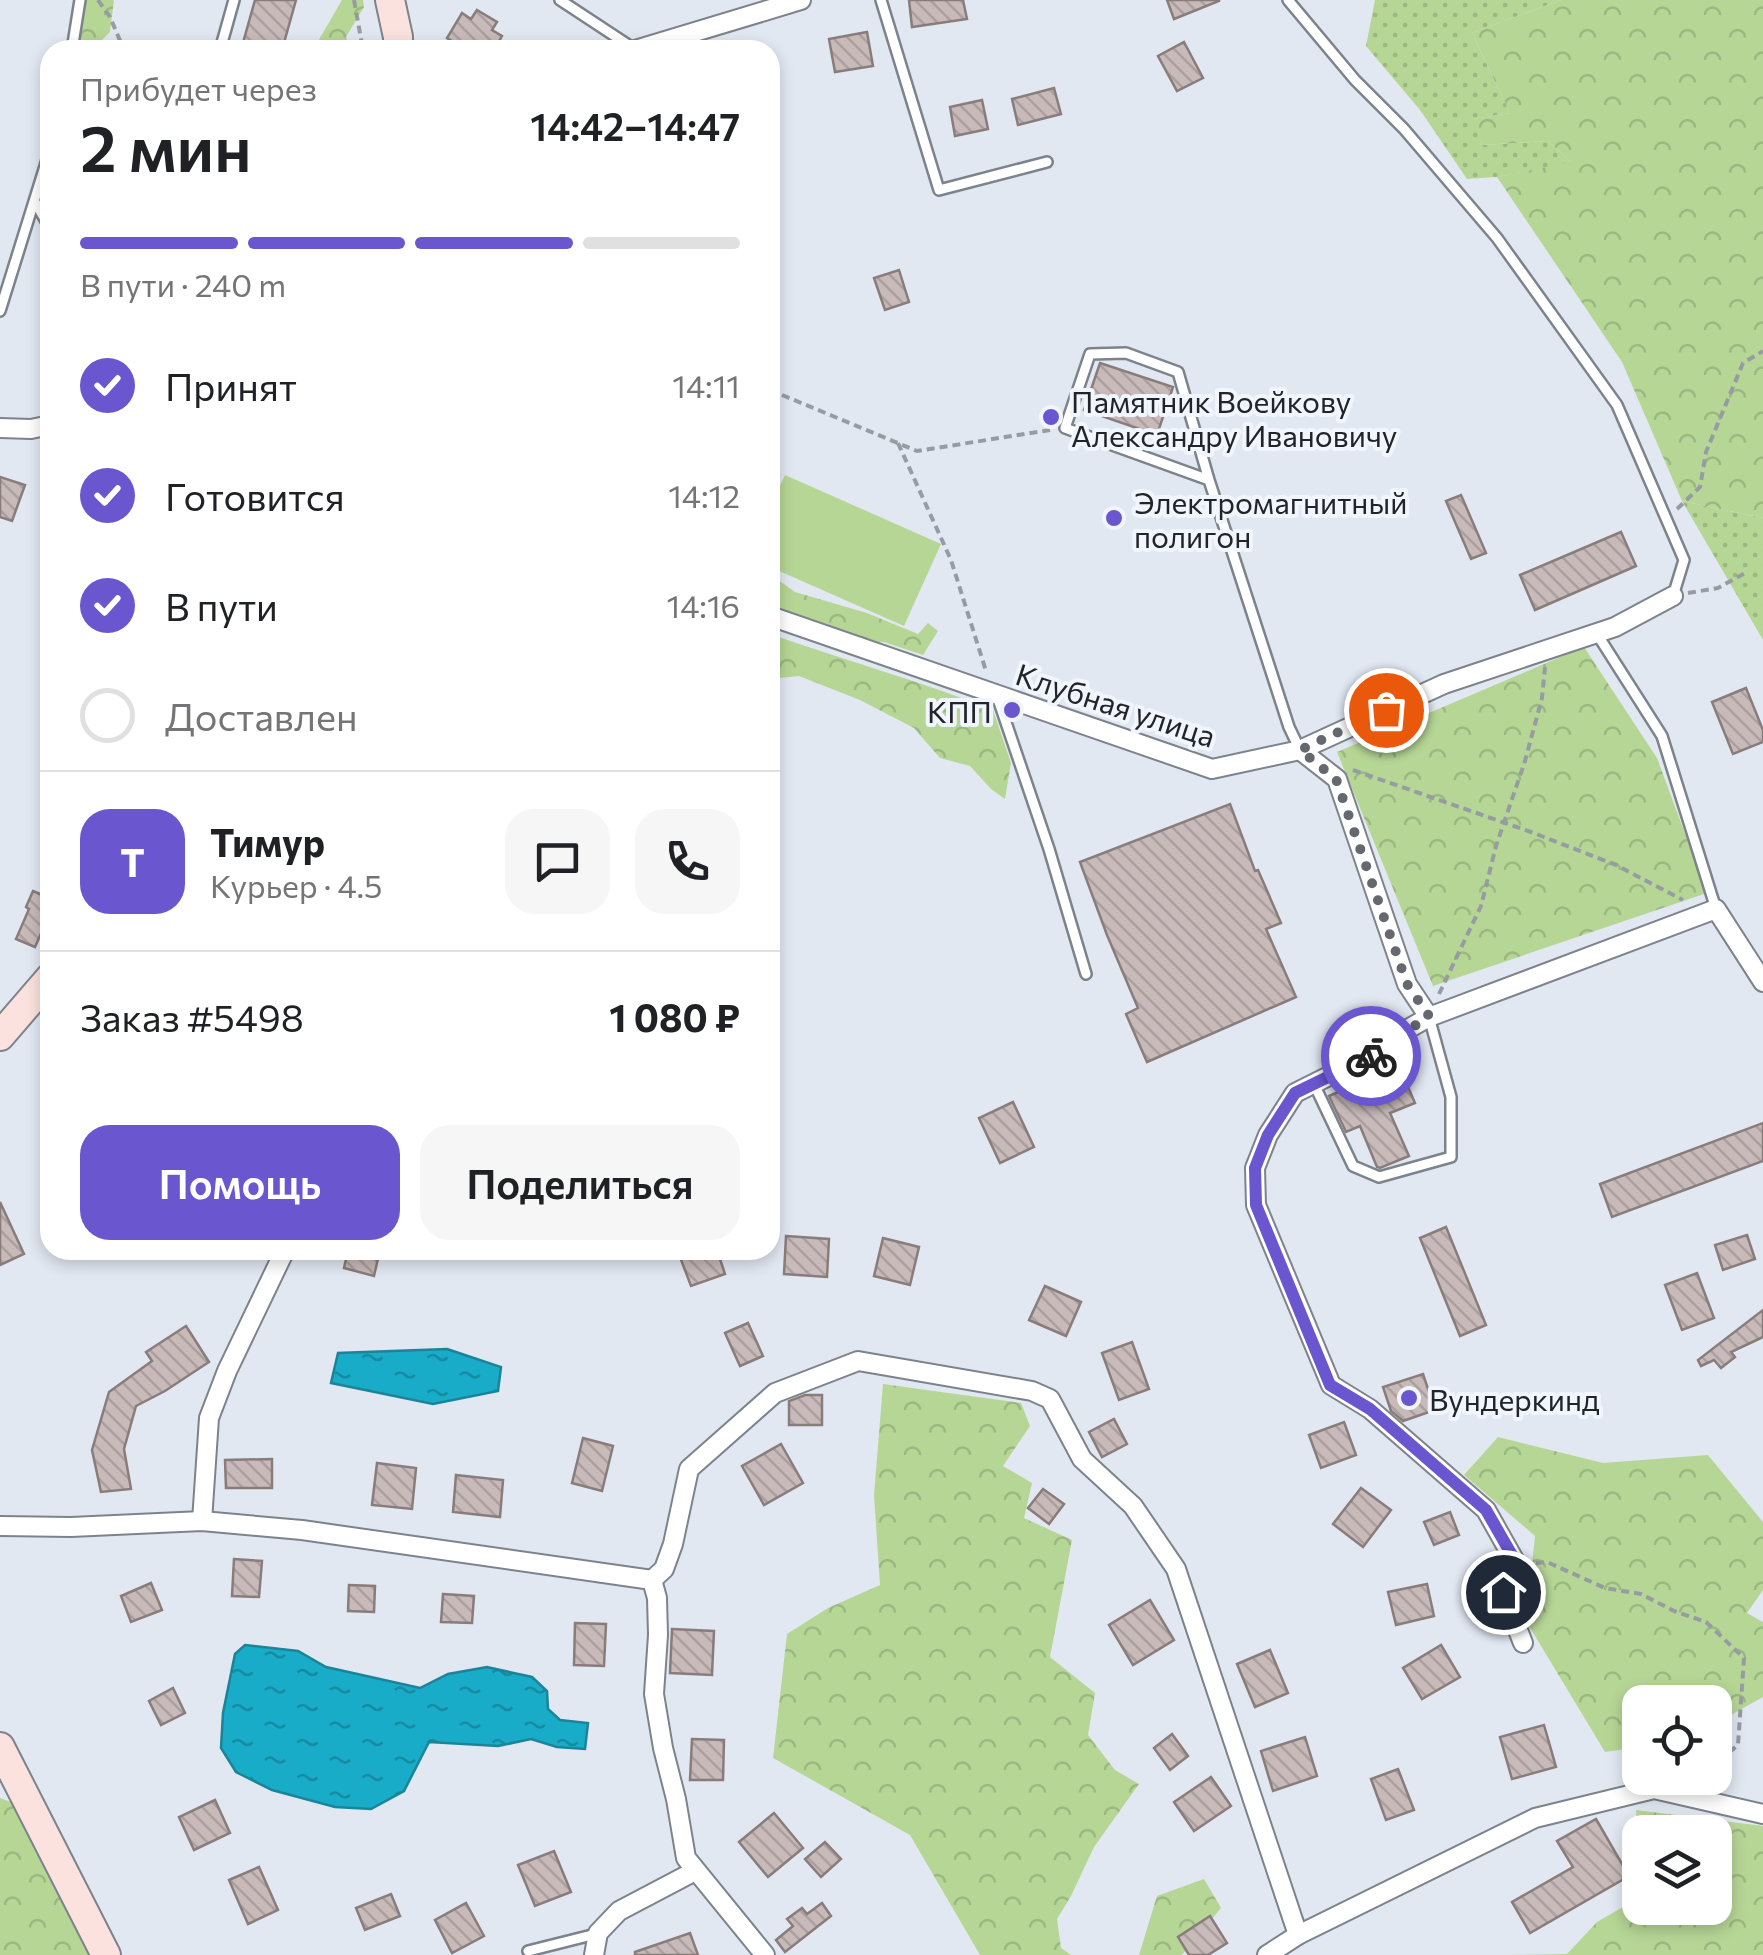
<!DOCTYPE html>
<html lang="ru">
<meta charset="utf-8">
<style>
body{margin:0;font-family:Commissioner,sans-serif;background:#f6f6f6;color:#202124;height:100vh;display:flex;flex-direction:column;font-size:38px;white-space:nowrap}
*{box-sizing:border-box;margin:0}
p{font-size:32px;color:#757577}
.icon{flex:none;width:55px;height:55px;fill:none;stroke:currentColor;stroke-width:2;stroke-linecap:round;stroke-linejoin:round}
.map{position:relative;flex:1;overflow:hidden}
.panel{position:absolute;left:40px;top:40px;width:740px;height:1220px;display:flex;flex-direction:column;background:#fff;border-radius:30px;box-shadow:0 5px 15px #0003}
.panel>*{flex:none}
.controls{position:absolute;left:1622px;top:1685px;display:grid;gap:20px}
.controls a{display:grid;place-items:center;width:110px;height:110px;border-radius:20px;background:#fff;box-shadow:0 5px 15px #0003;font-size:50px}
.pin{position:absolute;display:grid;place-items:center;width:85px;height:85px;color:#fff;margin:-42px;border:5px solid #fff;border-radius:50%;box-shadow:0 2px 10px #0007}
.courier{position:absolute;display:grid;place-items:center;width:100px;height:100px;margin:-50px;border:8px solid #6a56cf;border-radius:50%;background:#fff;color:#222;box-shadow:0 2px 12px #0007}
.overview em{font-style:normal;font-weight:600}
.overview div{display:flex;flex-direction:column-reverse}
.overview{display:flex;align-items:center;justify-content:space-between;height:170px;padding:0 40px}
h1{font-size:65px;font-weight:600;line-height:75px}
.bar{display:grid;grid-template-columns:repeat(4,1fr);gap:15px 10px;align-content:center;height:120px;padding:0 40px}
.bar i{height:12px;border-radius:8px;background:#e0e0e0}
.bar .selected{background:#6a56cf}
.bar p{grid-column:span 4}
.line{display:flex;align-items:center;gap:25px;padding:0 40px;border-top:2px solid #e0e0e0}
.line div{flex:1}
.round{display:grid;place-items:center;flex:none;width:105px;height:105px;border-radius:30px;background:#f6f6f6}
ol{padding:0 40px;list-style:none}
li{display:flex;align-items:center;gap:30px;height:110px}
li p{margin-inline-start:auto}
li .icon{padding:10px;border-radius:50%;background:#6a56cf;color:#fff;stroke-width:4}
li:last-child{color:#757577}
li i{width:55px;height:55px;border:5px solid #e0e0e0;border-radius:50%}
.action{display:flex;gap:20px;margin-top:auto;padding:20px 40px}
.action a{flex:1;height:115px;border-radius:30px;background:#6a56cf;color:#fff;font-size:40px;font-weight:600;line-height:115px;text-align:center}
.action a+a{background:#f6f6f6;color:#202124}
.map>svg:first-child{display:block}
.grass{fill:url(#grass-dots)}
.forest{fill:url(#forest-crowns)}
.pitch{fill:#b6d696}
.water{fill:url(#water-ripples);stroke:#1b8498;stroke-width:2.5}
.building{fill:url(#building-back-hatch);stroke:#897d7c;stroke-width:2.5}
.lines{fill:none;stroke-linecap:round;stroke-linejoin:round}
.lane-casing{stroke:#7d838b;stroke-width:14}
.street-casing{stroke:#7d838b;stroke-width:22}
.secondary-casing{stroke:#7d838b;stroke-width:32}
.path{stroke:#979ca3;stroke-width:4;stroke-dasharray:8 5;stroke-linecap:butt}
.lane{stroke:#fff;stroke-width:9}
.street{stroke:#fff;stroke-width:18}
.secondary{stroke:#fce2de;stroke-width:28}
.done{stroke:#65696f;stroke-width:10;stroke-dasharray:0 18}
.route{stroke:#6a56cf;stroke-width:12}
.poi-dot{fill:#6a56cf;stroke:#f1f6fe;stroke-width:4}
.labels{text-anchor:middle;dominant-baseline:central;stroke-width:8;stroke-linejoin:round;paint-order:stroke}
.poi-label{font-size:30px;fill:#222528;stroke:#f1f6fe;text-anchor:start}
.street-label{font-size:30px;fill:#222528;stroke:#f1f6fe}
</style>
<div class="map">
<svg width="1763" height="1955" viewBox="0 0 1763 1955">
<defs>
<pattern id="grass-dots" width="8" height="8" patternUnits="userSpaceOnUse" patternTransform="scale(2.5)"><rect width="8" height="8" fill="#b6d696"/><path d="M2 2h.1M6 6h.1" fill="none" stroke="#9cb881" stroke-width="1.8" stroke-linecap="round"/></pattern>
<pattern id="forest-crowns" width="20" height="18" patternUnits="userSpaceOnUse" patternTransform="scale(2.5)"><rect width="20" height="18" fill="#b6d696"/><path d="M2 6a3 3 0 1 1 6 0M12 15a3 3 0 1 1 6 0" fill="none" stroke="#9cb881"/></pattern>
<pattern id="water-ripples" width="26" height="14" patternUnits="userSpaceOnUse" patternTransform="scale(2.5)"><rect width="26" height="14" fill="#18acc8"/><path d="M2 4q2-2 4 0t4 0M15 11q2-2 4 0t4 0" fill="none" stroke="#158ca2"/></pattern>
<pattern id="building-back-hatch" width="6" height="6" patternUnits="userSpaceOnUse" patternTransform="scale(2.5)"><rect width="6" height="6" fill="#c7bab9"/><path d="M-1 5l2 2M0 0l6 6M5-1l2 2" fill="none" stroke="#aba09f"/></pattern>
</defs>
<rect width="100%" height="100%" fill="#e2e8f2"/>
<g class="grass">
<path d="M1375,0H1561L1472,33L1510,113L1474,119L1482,145L1548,141L1572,163L1497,177L1467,179L1420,110L1366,46Z"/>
<path d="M1682,501L1763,518V640Z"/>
</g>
<g class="forest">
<path d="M86,0H114L110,32L94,48L96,50H77Z"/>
<path d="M342,0H363L364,7L346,37L351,50H313Z"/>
<path d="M1561,0H1763V518L1682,501L1622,362L1497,177L1571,162L1548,141L1482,145L1473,119L1510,113L1472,33Z"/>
<path d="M770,574L795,592L867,613L918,634L928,623L938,631L923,655L884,642H862L784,612L770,598Z"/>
<path d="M770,634C844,660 920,681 993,710L1011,763L1005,799L991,789L970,766L940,758L914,728L860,700L799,676L770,679Z"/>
<path d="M1584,647L1657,758L1707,893L1433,986L1337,752Z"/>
<path d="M883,1384L1021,1403L1030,1426L1003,1466L1032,1483L1024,1518L1072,1540L1050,1657L1095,1693L1088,1735L1115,1770L1139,1784L1094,1847L1071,1896L1057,1919L1061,1948L1071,1955H980L910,1835L773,1758L787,1634L828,1608L880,1585L874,1495Z"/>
<path d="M1498,1437L1603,1463L1708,1455L1763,1522V1590L1747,1613L1763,1622V1697L1715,1724V1702H1640V1747L1605,1752L1526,1621L1535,1536L1464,1475Z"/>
<path d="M0,1798L11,1802L96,1955H0Z"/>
<path d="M1636,1810L1763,1826V1955H1503L1567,1954L1597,1922L1640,1897V1908H1715V1832H1640V1864Z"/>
<path d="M1204,1879L1221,1908L1182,1955H1139L1157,1896Z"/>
</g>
<path class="pitch" d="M785,475L941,544L904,626L770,567V508Z"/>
<g class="water">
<path d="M447,1349L501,1367L498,1391L433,1404L331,1383L338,1353Z"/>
<path d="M245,1645L298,1651L326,1667L420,1688L448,1674L487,1667L532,1677L547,1691L548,1709L560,1720L588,1723L585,1749L557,1747L531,1739L498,1746L429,1742L404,1791L371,1809L335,1807L272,1790L236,1772L221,1748L223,1713L235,1654Z"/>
</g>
<g class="building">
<path d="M255,0H296L282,50H241Z"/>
<path d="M909,0H963L967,19L912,27Z"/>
<path d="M1167,0H1219V1L1174,19Z"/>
<path d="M477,10L497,22L492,30L502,36L494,50H451L455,43L447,38L462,13L471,19Z"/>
<path d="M867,32L873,66L835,72L829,39Z"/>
<path d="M1184,42L1203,78L1177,91L1158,56Z"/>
<path d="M1054,88L1061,114L1018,125L1012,99Z"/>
<path d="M982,100L988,129L955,136L950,107Z"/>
<path d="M899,270L909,302L885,310L874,278Z"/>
<path d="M1100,363L1173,387L1157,435L1084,410Z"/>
<path d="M0,477L25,485L12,521L0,517Z"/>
<path d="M1461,495L1486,553L1471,559L1446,501Z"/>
<path d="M1621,532L1636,566L1535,610L1520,575Z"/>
<path d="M1746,688L1763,730V742L1733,754L1712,702Z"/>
<path d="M1230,804L1255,871L1258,870L1281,923L1266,929L1296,997L1147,1062L1126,1014L1138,1008L1107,935L1080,862Z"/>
<path d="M33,891L50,898V913L35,947L16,939L29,909L26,907Z"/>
<path d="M1399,1066L1415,1103L1390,1113L1409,1156L1380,1168L1377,1167L1360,1126L1346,1132L1329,1096Z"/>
<path d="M1013,1102L1034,1147L1000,1163L979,1118Z"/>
<path d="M1763,1123V1161L1612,1217L1600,1184Z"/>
<path d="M0,1202L24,1254L0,1265Z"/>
<path d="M1446,1227L1486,1325L1460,1336L1420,1238Z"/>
<path d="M1747,1235L1755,1259L1723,1270L1715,1245Z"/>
<path d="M786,1236L829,1239L827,1277L784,1274Z"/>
<path d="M883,1238L919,1247L910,1285L874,1276Z"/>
<path d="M348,1250H380L374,1276L344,1268Z"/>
<path d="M700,1250H717L725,1274L691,1286L680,1257Z"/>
<path d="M1697,1273L1714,1318L1682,1330L1665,1285Z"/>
<path d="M1045,1286L1081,1302L1066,1336L1029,1320Z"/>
<path d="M1763,1310V1337L1731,1352L1735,1357L1721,1368L1714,1360L1701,1366L1698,1360Z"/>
<path d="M748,1323L763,1356L740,1366L725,1333Z"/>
<path d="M186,1326L209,1362L165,1391L136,1406L124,1449L131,1489L101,1492L92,1450L109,1392L152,1361L146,1352Z"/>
<path d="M1132,1342L1149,1389L1119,1400L1102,1353Z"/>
<path d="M1423,1374L1435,1410L1403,1421L1391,1411L1383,1387Z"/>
<path d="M805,1395H822V1425H789V1401Z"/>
<path d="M1114,1419L1127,1444L1102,1457L1089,1432Z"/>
<path d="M1344,1422L1356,1455L1321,1468L1309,1435Z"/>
<path d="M583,1438L613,1446L602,1491L572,1483Z"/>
<path d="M781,1444L803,1483L764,1505L742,1466Z"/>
<path d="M272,1459V1488H226L225,1460Z"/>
<path d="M377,1463L416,1468L412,1509L372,1505Z"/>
<path d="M456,1475L503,1480L500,1517L453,1512Z"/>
<path d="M1361,1488L1391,1510L1363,1547L1333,1524Z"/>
<path d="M1043,1489L1064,1504L1049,1524L1028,1508Z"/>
<path d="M1450,1512L1459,1535L1434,1545L1424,1522Z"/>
<path d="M234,1559L262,1561L259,1597L232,1596Z"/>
<path d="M151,1583L162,1610L131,1622L121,1596Z"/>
<path d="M1427,1584L1434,1616L1396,1625L1388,1592Z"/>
<path d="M349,1585L375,1586L374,1612L348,1611Z"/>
<path d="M443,1594L474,1596L472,1623L441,1622Z"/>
<path d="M1150,1600L1174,1640L1133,1665L1109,1625Z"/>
<path d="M575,1623L606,1624L604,1666L574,1665Z"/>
<path d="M672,1629L714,1631L712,1675L670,1673Z"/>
<path d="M1441,1645L1460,1677L1422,1699L1403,1668Z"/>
<path d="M1270,1650L1288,1693L1255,1707L1237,1664Z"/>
<path d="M173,1688L185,1713L161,1725L149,1701Z"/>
<path d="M1544,1725L1556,1767L1512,1779L1500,1737Z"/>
<path d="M1172,1734L1188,1756L1170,1770L1154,1748Z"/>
<path d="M1305,1737L1317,1776L1273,1791L1261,1751Z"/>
<path d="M692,1739L724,1740L723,1780H690Z"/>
<path d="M1398,1769L1414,1810L1386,1820L1371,1779Z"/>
<path d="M1211,1777L1231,1806L1194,1831L1174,1802Z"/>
<path d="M215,1800L230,1833L194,1850L179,1817Z"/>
<path d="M774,1813L803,1848L768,1877L739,1842Z"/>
<path d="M1596,1819L1629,1876L1530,1933L1512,1902L1573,1867L1557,1841Z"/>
<path d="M825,1842L841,1859L821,1877L805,1859Z"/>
<path d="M554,1851L571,1892L535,1906L518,1865Z"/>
<path d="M259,1867L278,1910L248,1924L229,1880Z"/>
<path d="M391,1894L400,1916L365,1930L356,1908Z"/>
<path d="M466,1903L484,1936L452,1953L435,1920Z"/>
<path d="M822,1903L831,1916L785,1952L776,1940L793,1926L787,1919L802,1908L807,1914Z"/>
<path d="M1210,1916L1227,1943L1208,1955H1189L1178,1937Z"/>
<path d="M690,1933L698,1955H635V1952Z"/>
</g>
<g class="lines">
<defs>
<g id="lane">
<path d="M560,0L636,50"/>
<path d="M881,0L939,190L1047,162"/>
<path d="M1288,0L1355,80L1404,129L1497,238L1617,405L1684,560L1673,596"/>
<path d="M72,50L80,0"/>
<path d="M220,50L234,0"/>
<path d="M35,202L50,228"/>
<path d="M0,311L50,150"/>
<path d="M1209,480L1178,372L1126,353L1090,354L1065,428L1209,480L1289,727L1300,750"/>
<path d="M1597,634L1662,736L1716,909"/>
<path d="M997,696L1049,849L1086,974"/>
<path d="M1314,1084L1353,1166L1379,1177L1451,1157V1097L1429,1017"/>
<path d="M528,1951L596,1934"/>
</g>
<g id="street">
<path d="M635,50L801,0"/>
<path d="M0,428L31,429L50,425"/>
<path d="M770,616L1212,769L1300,750L1444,684L1615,627L1673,596"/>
<path d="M1300,750L1337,779L1407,984L1429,1017"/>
<path d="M202,1521L209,1418L227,1371L285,1250"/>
<path d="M0,1526L71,1527L202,1521L302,1530L652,1580L664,1569L673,1544L689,1469L775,1393L858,1361L1032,1391L1050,1399L1082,1459L1133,1506L1176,1569L1298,1935L1535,1818L1654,1789L1763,1814"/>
<path d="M652,1580L657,1598L658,1635L654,1694L663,1748L676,1799L686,1858L765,1955"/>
<path d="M1523,1643L1503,1592L1517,1565L1486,1510L1370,1409L1331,1385L1256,1205L1255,1168L1268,1135L1295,1093L1375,1053L1401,1033L1429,1017L1716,909L1763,982"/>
<path d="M594,1955L598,1933L619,1911L695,1871"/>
<path d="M1267,1955L1298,1935"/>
</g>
<g id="secondary">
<path d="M390,0L398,37V50"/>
<path d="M0,1036L50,978"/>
<path d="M0,1747L106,1955"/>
</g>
</defs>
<use href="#lane" class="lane-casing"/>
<use href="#street" class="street-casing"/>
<use href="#secondary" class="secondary-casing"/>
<g class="path">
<path d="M98,0L110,17L124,50"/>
<path d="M354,0L363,50"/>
<path d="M770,390L917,451L1050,430"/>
<path d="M898,443L951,560L986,671"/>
<path d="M1677,509L1700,487L1706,452L1743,363L1763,351"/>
<path d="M1688,593L1718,588L1745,573"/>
<path d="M1353,770L1531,832L1616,865L1683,900"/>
<path d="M1439,994L1481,906L1496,846L1525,761L1542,698L1545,667"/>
<path d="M1536,1563L1547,1562L1605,1588L1641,1594L1674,1611L1706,1622L1744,1658L1738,1745L1715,1764"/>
</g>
<use href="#lane" class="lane"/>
<use href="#street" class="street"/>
<use href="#secondary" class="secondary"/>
</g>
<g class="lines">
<path class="done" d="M1371,1056L1429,1016L1407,984L1336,779L1300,750L1386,710"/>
<path class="route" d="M1371,1056L1295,1093L1268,1135L1255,1168L1256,1205L1330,1385L1370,1409L1486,1510L1517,1564L1503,1592"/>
</g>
<g class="poi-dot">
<circle cx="1051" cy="417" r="10"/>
<circle cx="1114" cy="518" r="10"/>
<circle cx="1012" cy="710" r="10"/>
<circle cx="1409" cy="1398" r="10"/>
</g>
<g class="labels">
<g class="poi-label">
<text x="1071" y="400">Памятник Воейкову<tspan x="1071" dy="34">Александру Ивановичу</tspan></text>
<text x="1134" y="501">Электромагнитный<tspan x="1134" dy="34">полигон</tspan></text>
<text x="992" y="710" text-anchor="end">КПП</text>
<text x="1429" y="1398">Вундеркинд</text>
</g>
<g class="street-label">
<text transform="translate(1116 704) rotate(18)">Клубная улица</text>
</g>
</g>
</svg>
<div class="controls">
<a><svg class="icon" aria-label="locate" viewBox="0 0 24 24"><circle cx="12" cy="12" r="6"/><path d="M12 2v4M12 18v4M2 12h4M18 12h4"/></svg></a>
<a><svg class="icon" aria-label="layers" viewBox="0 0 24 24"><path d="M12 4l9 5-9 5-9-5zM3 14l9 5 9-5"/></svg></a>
</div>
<div class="pin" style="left:1386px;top:710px;background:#ea580c"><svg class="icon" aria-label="bag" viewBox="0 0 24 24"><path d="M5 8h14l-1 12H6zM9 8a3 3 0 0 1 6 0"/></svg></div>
<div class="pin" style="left:1503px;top:1592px;background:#1f2937"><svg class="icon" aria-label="home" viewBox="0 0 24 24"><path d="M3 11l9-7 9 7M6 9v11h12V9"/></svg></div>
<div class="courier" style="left:1371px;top:1056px"><svg class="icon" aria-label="bike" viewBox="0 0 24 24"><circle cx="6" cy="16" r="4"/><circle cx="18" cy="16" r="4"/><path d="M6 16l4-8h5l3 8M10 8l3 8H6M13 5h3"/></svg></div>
<section class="panel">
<div class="overview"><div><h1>2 мин</h1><p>Прибудет через</p></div><em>14:42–14:47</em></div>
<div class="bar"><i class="selected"></i><i class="selected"></i><i class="selected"></i><i></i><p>В пути · 240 m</p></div>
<ol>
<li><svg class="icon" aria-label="check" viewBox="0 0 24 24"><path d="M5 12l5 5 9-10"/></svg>Принят<p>14:11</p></li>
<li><svg class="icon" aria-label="check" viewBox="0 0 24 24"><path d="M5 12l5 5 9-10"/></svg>Готовится<p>14:12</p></li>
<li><svg class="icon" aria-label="check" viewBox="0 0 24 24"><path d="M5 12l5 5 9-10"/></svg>В пути<p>14:16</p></li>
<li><i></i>Доставлен</li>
</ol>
<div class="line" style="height:180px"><b class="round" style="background:#6a56cf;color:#fff">Т</b><div><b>Тимур</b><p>Курьер · 4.5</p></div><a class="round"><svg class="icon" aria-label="chat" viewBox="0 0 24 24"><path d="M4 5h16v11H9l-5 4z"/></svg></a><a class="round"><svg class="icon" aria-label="phone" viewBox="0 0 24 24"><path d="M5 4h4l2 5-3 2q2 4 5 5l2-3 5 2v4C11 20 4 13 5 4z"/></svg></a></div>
<div class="line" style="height:130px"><div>Заказ #5498</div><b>1 080 ₽</b></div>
<div class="action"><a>Помощь</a><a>Поделиться</a></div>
</section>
</div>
